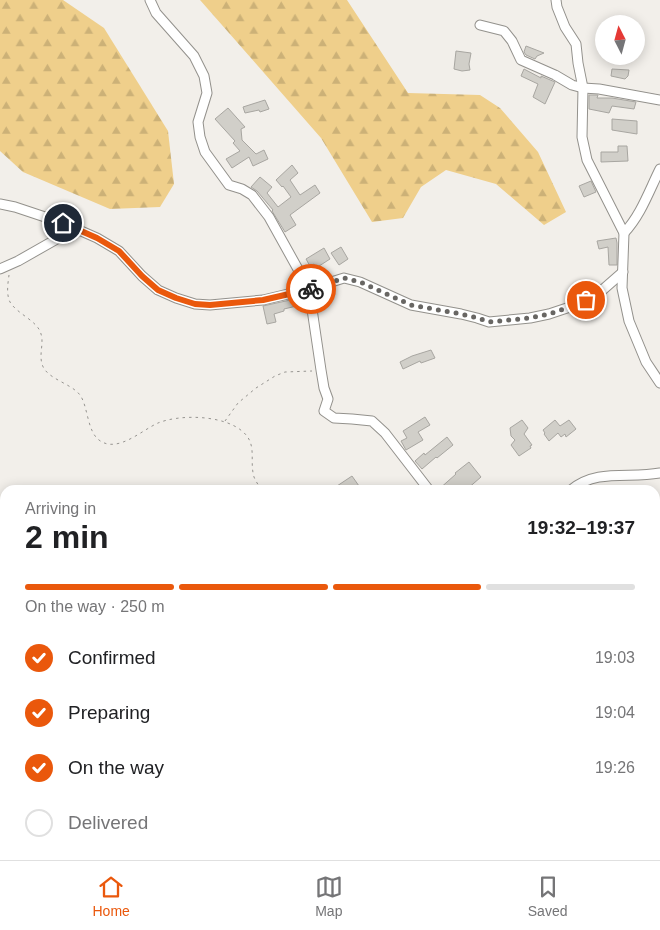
<!DOCTYPE html>
<meta charset="utf-8">
<style>
body{margin:0;font-family:Helvetica,sans-serif;background:#f6f6f6;color:#202124;height:100vh;display:flex;flex-direction:column;font-size:19px;white-space:nowrap}
*{box-sizing:border-box;margin:0}
p{font-size:16px;color:#757577}
.icon{flex:none;width:28px;height:28px;fill:none;stroke:currentColor;stroke-width:2;stroke-linecap:round;stroke-linejoin:round}
.map{position:relative;flex:1;overflow:hidden}
.panel{position:absolute;left:0px;top:485px;width:660px;height:375px;display:flex;flex-direction:column;background:#fff;border-radius:15px 15px 0 0;box-shadow:0 2px 12px #0003}
.panel>*{flex:none}
.needle{width:32px;rotate:354deg}
.fabs{position:absolute;left:595px;top:15px;display:grid;gap:10px}
.fabs a{display:grid;place-items:center;width:50px;height:50px;border-radius:50%;background:#fff;box-shadow:0 2px 12px #0003;font-size:25px}
.pin{position:absolute;display:grid;place-items:center;width:42px;height:42px;color:#fff;margin:-21px;border:2px solid #fff;border-radius:50%;box-shadow:0 1px 5px #0007}
.courier{position:absolute;display:grid;place-items:center;width:50px;height:50px;margin:-25px;border:4px solid #ea580c;border-radius:50%;background:#fff;color:#222;box-shadow:0 1px 6px #0007}
.summary em{font-style:normal;font-weight:700}
.summary div{display:flex;flex-direction:column-reverse}
.summary{display:flex;align-items:center;justify-content:space-between;height:85px;padding:0 25px}
h1{font-size:32px;font-weight:700;line-height:38px}
.bar{display:grid;grid-template-columns:repeat(4,1fr);gap:8px 5px;align-content:center;height:60px;padding:0 25px}
.bar i{height:6px;border-radius:4px;background:#e0e0e0}
.bar .on{background:#ea580c}
.bar p{grid-column:span 4}
ol{padding:0 25px;list-style:none}
li{display:flex;align-items:center;gap:15px;height:55px}
li p{margin-inline-start:auto}
li .icon{padding:5px;border-radius:50%;background:#ea580c;color:#fff;stroke-width:4}
li:last-child{color:#757577}
li i{width:28px;height:28px;border:2px solid #e0e0e0;border-radius:50%}
.dock{display:flex;justify-content:space-around;align-items:center;height:70px;border-top:1px solid #e0e0e0;background:#fff;font-size:14px;color:#757577}
.dock a{display:grid;justify-items:center;gap:2px}
.dock .on{color:#ea580c}
.map>svg:first-child{display:block}
.forest{fill:url(#forest-firs)}
.lines{fill:none;stroke-linecap:round;stroke-linejoin:round}
.river{stroke:#edc467;stroke-width:14}
.building{fill:#d1cfc9;stroke:#a8a6a1}
.minor-casing{stroke:#93918c;stroke-width:11}
.path{stroke:#969490;stroke-width:1;stroke-dasharray:2.5 4;stroke-linecap:butt}
.minor{stroke:#fff;stroke-width:9}
.rail-casing{stroke:#7d7b78;stroke-width:4.5}
.rail{stroke:#fffdf9;stroke-width:2.5;stroke-dasharray:8;stroke-linecap:butt}
.done{stroke:#686663;stroke-width:5;stroke-dasharray:0 9}
.route{stroke:#ea580c;stroke-width:6}
</style>
<div class="map">
<svg width="660" height="860" viewBox="0 0 660 860">
<defs>
<pattern id="forest-firs" width="22" height="20" patternUnits="userSpaceOnUse" patternTransform="scale(1.25)"><rect width="22" height="20" fill="#efcf8b"/><path d="M5 1l3.5 6h-7zM16 11l3.5 6h-7z" fill="#ccb177"/></pattern>
</defs>
<rect width="100%" height="100%" fill="#f2efea"/>
<g class="forest">
<path d="M0,0H63L104,28L168,131L174,184L160,207L110,209L23,172L0,151Z"/>
<path d="M200,0H347L408,93L480,95L500,108L538,152L566,212L544,225L496,184L446,170L421,187L403,218L372,222L321,138Z"/>
</g>
<g class="lines">
<path class="river" d="M0,704L5,707"/>
</g>
<g class="building">
<path d="M526,46L544,53L537,56L535,59L526,55L524,52Z"/>
<path d="M456,51L471,53L469,64L470,70L462,71L454,69Z"/>
<path d="M524,69L541,78V76L555,82L545,104L533,97L538,84L521,76Z"/>
<path d="M612,69L629,70L628,76L625,79L611,76Z"/>
<path d="M589,95H598L597,98H612L636,102L634,109L612,106L609,113L589,109Z"/>
<path d="M265,100L269,109L260,112L259,110L245,113L243,107Z"/>
<path d="M228,108L245,127L241,129L242,140L256,154L264,150L268,159L253,166L249,157L232,168L226,159L240,151L233,143L235,141L215,119Z"/>
<path d="M612,119L637,121V134L612,130Z"/>
<path d="M618,146H627L628,161L601,162V152H618Z"/>
<path d="M292,165L298,173L290,180L300,195L315,185L320,193L290,215L296,225L285,232L272,211L273,210L257,191L251,187L260,177L272,187L267,193L278,207L291,197L283,186L282,187L276,180Z"/>
<path d="M591,181L596,192L584,197L579,186Z"/>
<path d="M616,238L617,243V265H609L608,247L599,249L597,241Z"/>
<path d="M341,247L348,259L339,265L331,253Z"/>
<path d="M324,248L330,259L316,268L314,264L310,266L306,259Z"/>
<path d="M304,297L305,304L284,309V311L274,314L276,322L267,324L263,306Z"/>
<path d="M431,350L435,358L421,363L420,361L403,369L400,362L412,356Z"/>
<path d="M425,417L430,425L418,432L423,440L406,450L401,441L407,438L403,431Z"/>
<path d="M522,420L528,428L524,434L532,445L530,446L531,448L519,456L511,445L515,440L511,436L510,428Z"/>
<path d="M555,420L560,426L569,420L576,429L566,437L565,434L561,437L558,433L549,441L544,434L545,433L543,430Z"/>
<path d="M447,437L453,445L437,458L436,457L422,469L415,461L424,453L425,455Z"/>
<path d="M469,462L481,477L466,490H438L456,474L455,473Z"/>
<path d="M352,476L359,486L354,490H331Z"/>
</g>
<g class="lines">
<defs>
<g id="minor">
<path d="M150,0L156,13L194,56L204,76L207,93L198,122L200,137L205,152L229,185L242,189L252,195L269,217L309,289L321,370L324,388L328,399L324,411L334,418L352,419L372,421L385,433L429,490"/>
<path d="M556,0L557,7L565,27L576,44L578,63L583,88L582,137L587,160L624,233L622,288L629,321L646,362L660,383"/>
<path d="M480,25L504,31L512,41L521,60L555,75L572,85L583,88L599,89L660,100"/>
<path d="M0,204L15,207L63,223L97,238L119,251L142,276L158,290L176,298L195,304L210,305L263,300L309,289L344,278L360,282L411,305L461,314L477,318L489,322L530,318L549,314L573,306L599,293L623,272"/>
<path d="M624,233C641,215 649,191 660,169"/>
<path d="M0,269L18,261L62,236L75,228"/>
<path d="M571,490C597,468 630,479 660,473"/>
<path d="M0,615L5,624"/>
<path d="M176,855L178,860"/>
<path d="M58,860L88,855"/>
</g>
</defs>
<use href="#minor" class="minor-casing"/>
<g class="path">
<path d="M9,275C8,283 6,294 10,302C17,314 38,321 41,334C44,343 39,354 42,364C46,379 71,383 80,395C88,406 87,431 99,440C117,454 142,430 158,423C180,414 223,415 242,431C258,444 249,460 254,477C256,482 259,486 262,490"/>
<path d="M225,421L238,403L256,388L275,376L285,372L312,371"/>
</g>
<use href="#minor" class="minor"/>
<defs>
<path id="rail" d="M0,857L4,860"/>
</defs>
<use href="#rail" class="rail-casing"/>
<use href="#rail" class="rail"/>
</g>
<g class="lines">
<path class="done" d="M311,289L344,278L360,282L411,305L461,314L478,318L489,322L530,318L549,314L573,306L586,300"/>
<path class="route" d="M63,223L97,238L119,251L142,276L158,290L176,298L195,304L210,305L263,300L311,289"/>
</g>
</svg>
<div class="fabs">
<a><svg class="needle" viewBox="-14 -14 28 28"><path d="M0-13l5 13h-10z" fill="#e53935"/><path d="M0 13l5-13h-10z" fill="#757577"/></svg></a>
</div>
<div class="pin" style="left:586px;top:300px;background:#ea580c"><svg class="icon" aria-label="bag" viewBox="0 0 24 24"><path d="M5 8h14l-1 12H6zM9 8a3 3 0 0 1 6 0"/></svg></div>
<div class="pin" style="left:63px;top:223px;background:#1f2937"><svg class="icon" aria-label="home" viewBox="0 0 24 24"><path d="M3 11l9-7 9 7M6 9v11h12V9"/></svg></div>
<div class="courier" style="left:311px;top:289px"><svg class="icon" aria-label="bike" viewBox="0 0 24 24"><circle cx="6" cy="16" r="4"/><circle cx="18" cy="16" r="4"/><path d="M6 16l4-8h5l3 8M10 8l3 8H6M13 5h3"/></svg></div>
<section class="panel">
<div class="summary"><div><h1>2 min</h1><p>Arriving in</p></div><em>19:32–19:37</em></div>
<div class="bar"><i class="on"></i><i class="on"></i><i class="on"></i><i></i><p>On the way · 250 m</p></div>
<ol>
<li><svg class="icon" aria-label="check" viewBox="0 0 24 24"><path d="M5 12l5 5 9-10"/></svg>Confirmed<p>19:03</p></li>
<li><svg class="icon" aria-label="check" viewBox="0 0 24 24"><path d="M5 12l5 5 9-10"/></svg>Preparing<p>19:04</p></li>
<li><svg class="icon" aria-label="check" viewBox="0 0 24 24"><path d="M5 12l5 5 9-10"/></svg>On the way<p>19:26</p></li>
<li><i></i>Delivered</li>
</ol>
</section>
</div>
<nav class="dock">
<a class="on"><svg class="icon" aria-label="home" viewBox="0 0 24 24"><path d="M3 11l9-7 9 7M6 9v11h12V9"/></svg>Home</a>
<a><svg class="icon" aria-label="map" viewBox="0 0 24 24"><path d="M3 6l6-2 6 2 6-2v14l-6 2-6-2-6 2zM9 4v14M15 6v14"/></svg>Map</a>
<a><svg class="icon" aria-label="saved" viewBox="0 0 24 24"><path d="M7 4h10v16l-5-4-5 4z"/></svg>Saved</a>
</nav>
